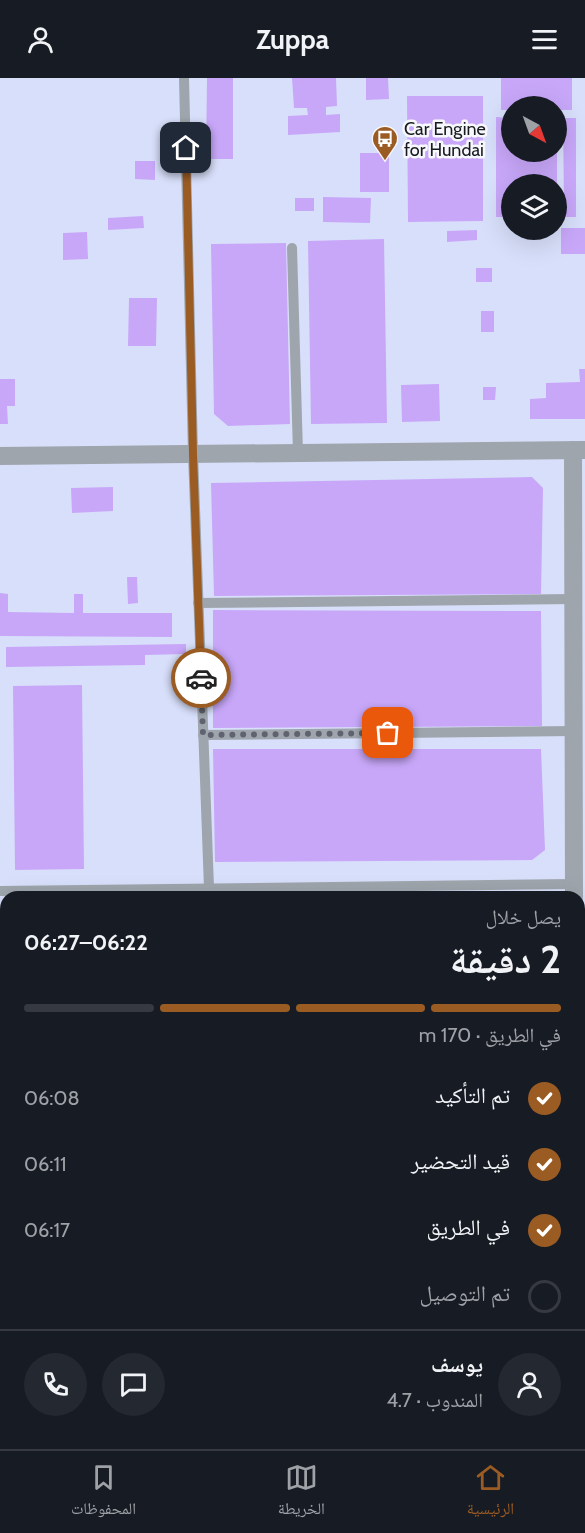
<!DOCTYPE html>
<html lang="ar">
<meta charset="utf-8">
<style>
body{margin:0;font-family:Cabin,"Noto Naskh Arabic",sans-serif;background:#242831;color:#f1f3f6;direction:rtl;height:100vh;display:flex;flex-direction:column;font-size:22px;white-space:nowrap}
*{box-sizing:border-box;margin:0}
p{font-size:20px;color:#9ea1a6}
.icon{flex:none;width:33px;height:33px;fill:none;stroke:currentColor;stroke-width:2;stroke-linecap:round;stroke-linejoin:round}
.map{position:relative;flex:1;overflow:hidden;direction:ltr}
.panel{position:absolute;left:0px;top:813px;width:585px;height:558px;display:flex;flex-direction:column;background:#171b24;border-radius:18px 18px 0 0;box-shadow:0 6px 24px #0002;direction:rtl}
.panel>*{flex:none}
.needle{width:39px;rotate:139deg}
.buttons{position:absolute;left:501px;top:18px;display:grid;gap:12px}
.buttons a{display:grid;place-items:center;width:66px;height:66px;border-radius:50%;background:#171b24;box-shadow:0 6px 24px #0002;font-size:30px}
.pin{position:absolute;display:grid;place-items:center;width:51px;height:51px;color:#fff;margin:-26px;border-radius:12px;box-shadow:0 3px 9px #0006}
.courier{position:absolute;display:grid;place-items:center;width:60px;height:60px;margin:-30px;border:4px solid #9b5c24;border-radius:50%;background:#fff;color:#222;box-shadow:0 2px 8px #0007}
.headline em{font-style:normal;font-weight:700}
.headline div{display:flex;flex-direction:column-reverse}
.headline{display:flex;align-items:center;justify-content:space-between;height:102px;padding:0 24px}
h1{font-size:39px;font-weight:700;line-height:45px}
.bar{display:grid;grid-template-columns:repeat(4,1fr);gap:9px 6px;align-content:center;height:72px;padding:0 24px}
.bar i{height:8px;border-radius:4px;background:#363941}
.bar .active{background:#9b5c24}
.bar p{grid-column:span 4}
.line{display:flex;align-items:center;gap:15px;padding:0 24px;border-top:2px solid #363941}
.line div{flex:1}
.round{display:grid;place-items:center;flex:none;width:63px;height:63px;border-radius:32px;background:#242831}
ol{padding:0 24px;list-style:none}
li{display:flex;align-items:center;gap:18px;height:66px}
li p{margin-inline-start:auto}
li .icon{padding:6px;border-radius:50%;background:#9b5c24;color:#fff;stroke-width:4}
li:last-child{color:#9ea1a6}
li i{width:33px;height:33px;border:3px solid #363941;border-radius:50%}
header{display:flex;justify-content:space-between;align-items:center;height:78px;padding:0 24px;background:#171b24;font-size:27px;font-weight:700}
.menu{display:flex;justify-content:space-around;align-items:center;height:84px;border-top:2px solid #363941;background:#171b24;font-size:16px;color:#9ea1a6}
.menu a{display:grid;justify-items:center;gap:3px}
.menu .active{color:#9b5c24}
.map>svg:first-child{display:block}
.built{fill:#d8dffa;fill-rule:evenodd}
.building{fill:#c8a7f9}
.lines{fill:none;stroke-linecap:round;stroke-linejoin:round}
.lane{stroke:#9ea5ac;stroke-width:10}
.street{stroke:#9ea5ac;stroke-width:18}
.done{stroke:#60636f;stroke-width:6;stroke-dasharray:0 10.8}
.route{stroke:#9b5c24;stroke-width:8}
.labels{text-anchor:middle;dominant-baseline:central;stroke-width:5;stroke-linejoin:round;paint-order:stroke}
.poi-label{font-size:18px;fill:#181a21;stroke:#f7f8fc;text-anchor:start}
</style>
<header><svg class="icon" aria-label="menu" viewBox="0 0 24 24"><path d="M4 6h16M4 12h16M4 18h16"/></svg>Zuppa<svg class="icon" aria-label="person" viewBox="0 0 24 24"><circle cx="12" cy="8" r="4"/><path d="M4 21q1-7 8-7t8 7"/></svg></header>
<div class="map">
<svg width="585" height="1371" viewBox="0 0 585 1371">
<rect width="100%" height="100%" fill="#e5ebff"/>
<path class="built" d="M0,0H585V1371H0ZM512,28H556V74H512ZM512,106H556V152H512ZM6,819H579V1365H6Z"/>
<g class="building">
<path d="M207,0H233V81H206Z"/>
<path d="M292,0H336L337,28L326,29V37L340,36V54L288,57V38L308,37L307,30H294Z"/>
<path d="M366,0H388L389,21L366,22Z"/>
<path d="M501,0H572V32H556V28H512V32H501Z"/>
<path d="M407,18H483V143L408,144Z"/>
<path d="M496,39L512,40V74H557V106H512V139H496Z"/>
<path d="M563,40H576V139H556V127H564Z"/>
<rect x="360" y="75" width="29" height="39"/>
<path d="M135,83H155V102L135,101Z"/>
<path d="M323,119L371,120L370,145L323,144Z"/>
<rect x="295" y="120" width="19" height="13"/>
<path d="M143,138L144,150L108,152V140Z"/>
<rect x="561" y="150" width="24" height="26"/>
<path d="M477,152V162L447,164V153Z"/>
<path d="M87,154L88,181L63,182V155Z"/>
<path d="M384,161L387,345L311,346L308,163Z"/>
<path d="M286,165L290,346L228,348L214,336L211,166Z"/>
<rect x="476" y="190" width="16" height="14"/>
<path d="M129,220H157L156,268H128Z"/>
<rect x="481" y="233" width="13" height="21"/>
<path d="M579,291H585V341H530V321L546,320V305L580,304Z"/>
<path d="M0,301H15V328H7L8,346H0Z"/>
<path d="M439,306L440,343L402,344L401,307Z"/>
<path d="M483,309H496L495,322H483Z"/>
<path d="M532,399L543,410L541,516L214,518L211,405Z"/>
<path d="M113,409V433L72,435L71,410Z"/>
<path d="M127,499H137L138,525L128,526Z"/>
<path d="M0,515L8,516V534L74,535V516H83V535H172V559L0,558Z"/>
<path d="M213,532L541,533L542,648L213,650Z"/>
<path d="M186,566V576L145,577V587L6,589V569Z"/>
<path d="M82,607L84,791L15,792L13,608Z"/>
<path d="M213,671H541L545,772L532,782L215,784Z"/>
</g>
<g class="lines">
<g class="lane">
<path d="M184,0L193,376L209,810"/>
<path d="M292,170L298,375"/>
<path d="M198,525L574,521"/>
<path d="M203,657L574,653"/>
<path d="M0,813L574,806"/>
<path d="M579,1208H585"/>
</g>
<g class="street">
<path d="M573,372L574,819"/>
<path d="M0,378L585,372"/>
<path d="M576,1365V1371"/>
</g>
</g>
<g class="lines">
<path class="done" d="M201,600L203,657L388,655"/>
<path class="route" d="M186,70L193,376L201,600"/>
</g>
<defs>
<symbol id="bus-pin" viewBox="-11 -11 22 30"><path d="M0 17L-7.5 6A9.5 9.5 0 1 1 7.5 6Z" fill="#9b5c24" stroke="#f7f8fc"/><path d="M-5-6H5V4H4V6H2V4H-2V6H-4V4H-5ZM-3.5-4V0h7V-4ZM-3.5 1.2v1.5H-2V1.2ZM2 1.2v1.5H3.5V1.2Z" fill="#fff"/></symbol>
</defs>
<g fill-rule="evenodd">
<use href="#bus-pin" x="370" y="46" width="30" height="40"/>
</g>
<g class="labels">
<g class="poi-label">
<text x="404" y="51">Car Engine<tspan x="404" dy="21">for Hundai</tspan></text>
</g>
</g>
</svg>
<div class="buttons">
<a><svg class="needle" viewBox="-14 -14 28 28"><path d="M0-13l5 13h-10z" fill="#e53935"/><path d="M0 13l5-13h-10z" fill="#9ea1a6"/></svg></a>
<a><svg class="icon" aria-label="layers" viewBox="0 0 24 24"><path d="M12 4l9 5-9 5-9-5zM3 14l9 5 9-5"/></svg></a>
</div>
<div class="pin" style="left:388px;top:655px;background:#ea580c"><svg class="icon" aria-label="bag" viewBox="0 0 24 24"><path d="M5 8h14l-1 12H6zM9 8a3 3 0 0 1 6 0"/></svg></div>
<div class="pin" style="left:186px;top:70px;background:#1f2937"><svg class="icon" aria-label="home" viewBox="0 0 24 24"><path d="M3 11l9-7 9 7M6 9v11h12V9"/></svg></div>
<div class="courier" style="left:201px;top:600px"><svg class="icon" aria-label="car" viewBox="0 0 24 24"><path d="M5 17H2v-5l4-1 3-4h7l3 4 3 1v5h-3M9 17h6M6 11h13"/><circle cx="7" cy="17" r="2"/><circle cx="17" cy="17" r="2"/></svg></div>
<section class="panel">
<div class="headline"><div><h1>2 دقيقة</h1><p>يصل خلال</p></div><em>06:22–06:27</em></div>
<div class="bar"><i class="active"></i><i class="active"></i><i class="active"></i><i></i><p>في الطريق · 170 m</p></div>
<ol>
<li><svg class="icon" aria-label="check" viewBox="0 0 24 24"><path d="M5 12l5 5 9-10"/></svg>تم التأكيد<p>06:08</p></li>
<li><svg class="icon" aria-label="check" viewBox="0 0 24 24"><path d="M5 12l5 5 9-10"/></svg>قيد التحضير<p>06:11</p></li>
<li><svg class="icon" aria-label="check" viewBox="0 0 24 24"><path d="M5 12l5 5 9-10"/></svg>في الطريق<p>06:17</p></li>
<li><i></i>تم التوصيل</li>
</ol>
<div class="line" style="height:108px"><a class="round"><svg class="icon" aria-label="person" viewBox="0 0 24 24"><circle cx="12" cy="8" r="4"/><path d="M4 21q1-7 8-7t8 7"/></svg></a><div><b>يوسف</b><p>المندوب · 4.7</p></div><a class="round"><svg class="icon" aria-label="chat" viewBox="0 0 24 24"><path d="M4 5h16v11H9l-5 4z"/></svg></a><a class="round"><svg class="icon" aria-label="phone" viewBox="0 0 24 24"><path d="M5 4h4l2 5-3 2q2 4 5 5l2-3 5 2v4C11 20 4 13 5 4z"/></svg></a></div>
</section>
</div>
<nav class="menu">
<a class="active"><svg class="icon" aria-label="home" viewBox="0 0 24 24"><path d="M3 11l9-7 9 7M6 9v11h12V9"/></svg>الرئيسية</a>
<a><svg class="icon" aria-label="map" viewBox="0 0 24 24"><path d="M3 6l6-2 6 2 6-2v14l-6 2-6-2-6 2zM9 4v14M15 6v14"/></svg>الخريطة</a>
<a><svg class="icon" aria-label="saved" viewBox="0 0 24 24"><path d="M7 4h10v16l-5-4-5 4z"/></svg>المحفوظات</a>
</nav>
